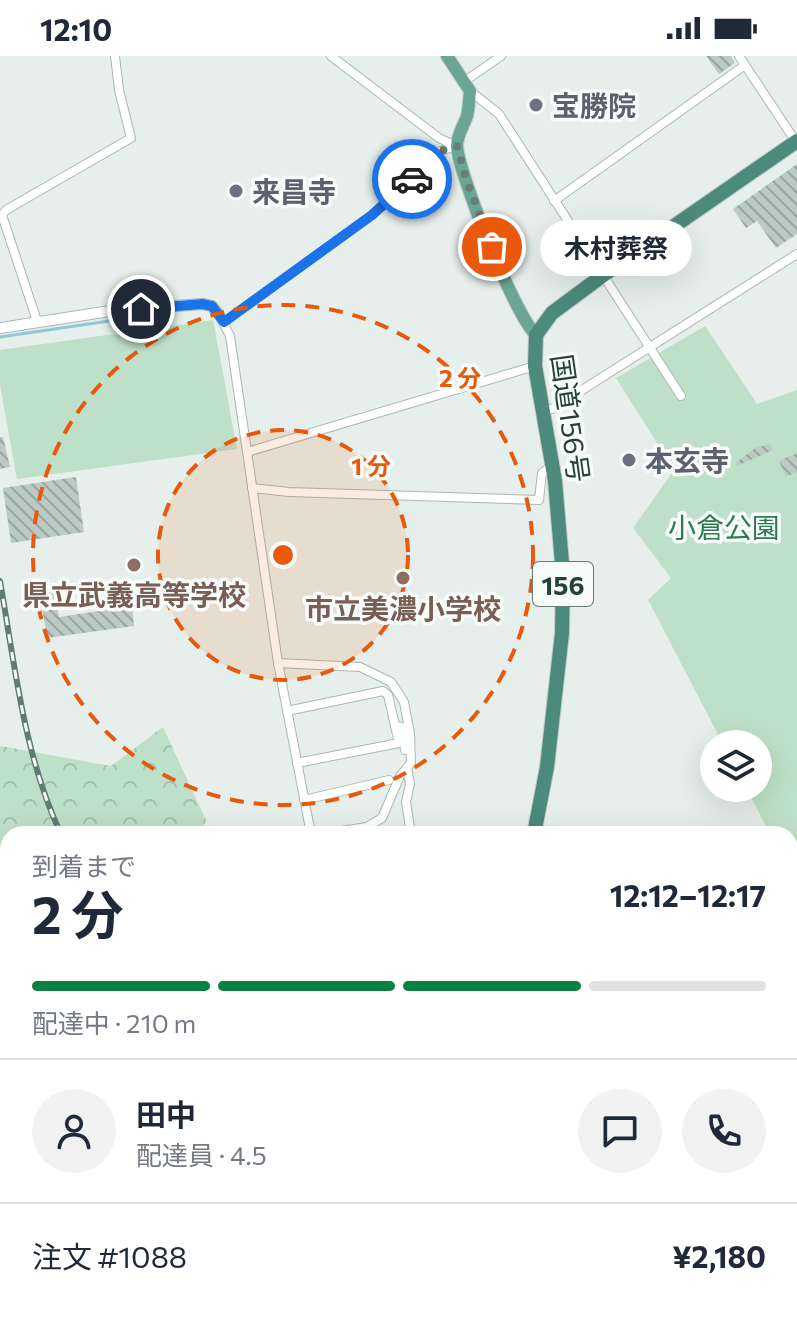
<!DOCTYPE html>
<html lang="ja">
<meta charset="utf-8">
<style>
body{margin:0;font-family:Commissioner,"Noto Sans JP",sans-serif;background:#f2f2f3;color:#1f2937;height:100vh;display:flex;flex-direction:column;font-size:30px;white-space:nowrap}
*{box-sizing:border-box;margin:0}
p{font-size:26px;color:#747a83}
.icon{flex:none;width:44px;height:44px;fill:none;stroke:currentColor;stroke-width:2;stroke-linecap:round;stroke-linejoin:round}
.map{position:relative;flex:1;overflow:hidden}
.sheet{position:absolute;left:0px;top:770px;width:798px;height:498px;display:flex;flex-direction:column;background:#fff;border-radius:24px 24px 0 0;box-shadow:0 8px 32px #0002}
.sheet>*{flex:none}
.buttons{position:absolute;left:700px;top:674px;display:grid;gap:16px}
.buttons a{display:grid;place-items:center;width:72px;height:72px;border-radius:50%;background:#fff;box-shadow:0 8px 32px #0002;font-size:40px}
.pin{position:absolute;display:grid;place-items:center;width:68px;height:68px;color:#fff;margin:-34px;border:4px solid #fff;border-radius:50%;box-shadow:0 2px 8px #0007}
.courier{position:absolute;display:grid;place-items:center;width:80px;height:80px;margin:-40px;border:6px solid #1a73e8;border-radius:50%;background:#fff;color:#222;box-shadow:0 2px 10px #0007}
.bubble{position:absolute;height:56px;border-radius:28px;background:#fff;box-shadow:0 8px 32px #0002;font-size:26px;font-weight:700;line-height:56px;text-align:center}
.summary em{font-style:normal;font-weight:700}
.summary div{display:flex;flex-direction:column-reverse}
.summary{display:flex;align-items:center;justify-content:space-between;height:136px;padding:0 32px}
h1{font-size:52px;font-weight:700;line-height:60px}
.bar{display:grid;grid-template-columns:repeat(4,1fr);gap:12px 8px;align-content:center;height:96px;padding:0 32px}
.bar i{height:10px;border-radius:6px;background:#e0e1e3}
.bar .active{background:#0b8043}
.bar p{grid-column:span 4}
.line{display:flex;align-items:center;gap:20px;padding:0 32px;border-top:2px solid #e0e1e3}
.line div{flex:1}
.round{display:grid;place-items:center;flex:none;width:84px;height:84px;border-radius:42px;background:#f2f2f3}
.status{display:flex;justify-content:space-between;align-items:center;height:56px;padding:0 40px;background:#fff;direction:ltr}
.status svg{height:22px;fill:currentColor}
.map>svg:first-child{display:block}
.green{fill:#bfe0c8}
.forest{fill:url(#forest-crowns)}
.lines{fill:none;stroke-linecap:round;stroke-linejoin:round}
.stream{stroke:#8ec9d4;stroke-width:3}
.canal{stroke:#8ec9d4;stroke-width:11}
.building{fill:url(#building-back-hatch)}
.minor-casing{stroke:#a8b8b2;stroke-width:10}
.tertiary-casing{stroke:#a8b8b2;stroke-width:12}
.primary-casing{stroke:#c2cac8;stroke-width:14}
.trunk-casing{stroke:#c2cac8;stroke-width:16}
.minor{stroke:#fff;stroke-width:8}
.tertiary{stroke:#fff;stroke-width:10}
.primary{stroke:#6aa596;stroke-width:12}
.trunk{stroke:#4c8a7c;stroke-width:14}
.rail-casing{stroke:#5f7d75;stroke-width:6}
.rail{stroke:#f7fbf9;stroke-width:3;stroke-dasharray:9;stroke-linecap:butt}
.done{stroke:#687f78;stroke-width:8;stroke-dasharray:0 14.4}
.route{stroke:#1a73e8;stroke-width:10}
.ring{fill:none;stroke:#e8590c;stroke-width:4;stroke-dasharray:14 10}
.worship-dot{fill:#6b7280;stroke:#f7fbf9;stroke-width:3}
.education-dot{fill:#8d6e63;stroke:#f7fbf9;stroke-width:3}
.labels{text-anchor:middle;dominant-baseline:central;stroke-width:7;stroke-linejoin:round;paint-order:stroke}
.shield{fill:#f7fbf9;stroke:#637a73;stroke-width:2}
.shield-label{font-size:26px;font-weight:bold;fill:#24423a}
.worship-label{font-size:28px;font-weight:bold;fill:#5b616d;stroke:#f7fbf9;text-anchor:start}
.street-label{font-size:28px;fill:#24423a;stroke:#f7fbf9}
.park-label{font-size:28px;fill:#2d7a4b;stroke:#f7fbf9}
.education-label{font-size:28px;font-weight:bold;fill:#785e54;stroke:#f7fbf9}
.centre{fill:#e8590c;stroke:#f7fbf9;stroke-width:4}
.ring-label{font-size:24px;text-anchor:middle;font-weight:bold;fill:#e8590c;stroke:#f7fbf9;stroke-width:7;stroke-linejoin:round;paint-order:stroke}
</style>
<div class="status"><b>12:10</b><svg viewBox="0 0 49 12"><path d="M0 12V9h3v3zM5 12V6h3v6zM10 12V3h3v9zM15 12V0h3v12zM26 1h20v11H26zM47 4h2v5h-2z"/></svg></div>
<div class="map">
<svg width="797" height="1267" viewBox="0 0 797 1267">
<defs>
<pattern id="forest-crowns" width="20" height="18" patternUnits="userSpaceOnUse" patternTransform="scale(2)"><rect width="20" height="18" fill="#bfe0c8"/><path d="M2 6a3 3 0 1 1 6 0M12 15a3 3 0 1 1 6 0" fill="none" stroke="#a4c1ad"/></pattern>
<pattern id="building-back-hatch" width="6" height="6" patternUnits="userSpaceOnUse" patternTransform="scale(2)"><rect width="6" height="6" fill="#bbcac4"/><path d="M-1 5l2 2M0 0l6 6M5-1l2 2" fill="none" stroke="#98a6a0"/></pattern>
</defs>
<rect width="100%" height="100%" fill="#e6efeb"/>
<g class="green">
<path d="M213,264L237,393L17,423L0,329V294Z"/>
<path d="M705,270L757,348L797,334V802L790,797V778H770L746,732H758V688H723L648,544L671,522L633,472L674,414L616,322Z"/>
<path d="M307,1260H409L412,1267H306Z"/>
</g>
<g class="forest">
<path d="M163,671L206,764L201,778H8V896H0V690L111,710Z"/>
<path d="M0,976L8,981V1187L0,1184Z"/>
<path d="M0,1238L8,1239V1260H166L162,1267H0Z"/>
<path d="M348,1260H462L465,1267H358Z"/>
</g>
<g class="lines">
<path class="stream" d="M0,281L116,264"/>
<g class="canal">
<path d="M790,904L797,896"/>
<path d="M679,1267L680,1260"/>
</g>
</g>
<g class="building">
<path d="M706,0H731L735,7L719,18Z"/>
<path d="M797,108V178L776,192L757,165L746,172L733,153Z"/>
<path d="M0,381H3L10,411L0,413Z"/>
<path d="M770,388L773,394L737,410L736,407L755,392Z"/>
<path d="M797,397V416L786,421L779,405Z"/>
<path d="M76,421L84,476L11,487L3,432Z"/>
<path d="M54,530L59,561L132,550L134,570L47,582L42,551L29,553L26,535Z"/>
</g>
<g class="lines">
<defs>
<g id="minor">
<path d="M331,0L439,82L456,90"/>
<path d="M739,0L796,86"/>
<path d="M465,25L501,0"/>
<path d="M470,35L499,58L681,340"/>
<path d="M554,145L745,9"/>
<path d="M219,259L230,280L278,607L311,778"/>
<path d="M37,265L2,159L6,154L131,82L119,34L115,0"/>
<path d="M224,266L372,159L440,95L457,90"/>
<path d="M544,354L552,353L797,198"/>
<path d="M247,396L535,310"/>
<path d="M252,432L289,436L539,444L542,417L552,410"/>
<path d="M278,607L360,611L391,626L404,646L410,678L411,707L400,720L382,762L367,771L322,778"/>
<path d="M287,655L383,635L388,639L399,687L297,707"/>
<path d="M395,670L402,671L405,694"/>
<path d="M407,712L410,728L406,746L411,778"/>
<path d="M304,744L389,724"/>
<path d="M790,925L797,917"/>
<path d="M0,954L8,959"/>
<path d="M470,1260L472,1267"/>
<path d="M291,1267L292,1260"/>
<path d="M689,1267L691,1260"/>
</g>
<g id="tertiary">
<path d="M0,272L110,255L202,248L212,250L219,259"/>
<path d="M0,1114L8,1124"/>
<path d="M265,1260L274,1267"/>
</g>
<path id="primary" d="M447,0L470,35C469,43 469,52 467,60C464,69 457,79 457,90C459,119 515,259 536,279"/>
<g id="trunk">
<path d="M534,778L547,711L562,577L563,519L555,425L535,310L536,279L552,257L602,220L797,85"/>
<path d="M515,1260L519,1267"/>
</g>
</defs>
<use href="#minor" class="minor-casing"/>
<use href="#tertiary" class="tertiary-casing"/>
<use href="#primary" class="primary-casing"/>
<use href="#trunk" class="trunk-casing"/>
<use href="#minor" class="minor"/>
<use href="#tertiary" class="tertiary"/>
<use href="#primary" class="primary"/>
<use href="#trunk" class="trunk"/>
<defs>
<g id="rail">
<path d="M0,525C15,610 24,700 61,778"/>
<path d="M423,1260L426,1267"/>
</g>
</defs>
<use href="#rail" class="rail-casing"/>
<use href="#rail" class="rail"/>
</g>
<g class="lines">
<path class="done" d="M412,123L440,95L457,90L466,123L492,191"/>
<path class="route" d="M141,253L202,248L212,250L224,266L372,159L412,123"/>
</g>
<circle cx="283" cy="499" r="125" fill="#e8590c" fill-opacity=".12"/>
<g class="ring">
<circle cx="283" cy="499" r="125"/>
<circle cx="283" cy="499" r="250"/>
</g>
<g class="worship-dot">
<circle cx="536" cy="49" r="8"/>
<circle cx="236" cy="135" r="8"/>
<circle cx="629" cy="404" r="8"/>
</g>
<g class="education-dot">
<circle cx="134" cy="509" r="8"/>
<circle cx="403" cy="522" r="8"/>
</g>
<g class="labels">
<rect class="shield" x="533" y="506" width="60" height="44" rx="6"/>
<g class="shield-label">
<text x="563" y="528">156</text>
</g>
<g class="worship-label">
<text x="552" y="49">宝勝院</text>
<text x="252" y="135">来昌寺</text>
<text x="645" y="404">本玄寺</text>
</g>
<g class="street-label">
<text transform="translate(571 362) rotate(82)">国道156号</text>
</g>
<g class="park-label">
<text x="724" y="471">小倉公園</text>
</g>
<g class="education-label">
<text x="134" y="538">県立武義高等学校</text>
<text x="403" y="552">市立美濃小学校</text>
</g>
</g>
<circle cx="283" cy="499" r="12" class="centre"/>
<g class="ring-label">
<text x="460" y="331">2 分</text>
<text x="371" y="419">1 分</text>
</g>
</svg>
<div class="buttons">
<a><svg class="icon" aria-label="layers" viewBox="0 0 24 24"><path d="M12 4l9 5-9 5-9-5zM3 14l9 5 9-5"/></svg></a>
</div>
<div class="pin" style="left:492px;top:191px;background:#ea580c"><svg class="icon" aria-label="bag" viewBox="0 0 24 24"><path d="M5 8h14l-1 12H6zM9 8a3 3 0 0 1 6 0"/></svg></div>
<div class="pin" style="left:141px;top:253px;background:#1f2937"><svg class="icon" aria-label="home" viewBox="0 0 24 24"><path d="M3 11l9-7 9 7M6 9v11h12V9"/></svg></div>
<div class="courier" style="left:412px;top:123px"><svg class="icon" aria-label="car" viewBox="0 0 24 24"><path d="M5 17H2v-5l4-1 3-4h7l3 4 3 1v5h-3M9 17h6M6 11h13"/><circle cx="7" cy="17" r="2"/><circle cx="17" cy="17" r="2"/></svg></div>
<div class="bubble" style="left:540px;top:164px;width:152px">木村葬祭</div>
<section class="sheet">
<div class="summary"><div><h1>2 分</h1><p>到着まで</p></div><em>12:12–12:17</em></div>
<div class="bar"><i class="active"></i><i class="active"></i><i class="active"></i><i></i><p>配達中 · 210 m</p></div>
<div class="line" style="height:144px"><a class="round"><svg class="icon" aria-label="person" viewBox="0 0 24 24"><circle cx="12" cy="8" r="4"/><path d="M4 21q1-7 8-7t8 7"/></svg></a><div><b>田中</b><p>配達員 · 4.5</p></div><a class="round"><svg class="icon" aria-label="chat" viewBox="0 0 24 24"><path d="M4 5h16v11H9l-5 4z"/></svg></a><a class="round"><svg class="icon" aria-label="phone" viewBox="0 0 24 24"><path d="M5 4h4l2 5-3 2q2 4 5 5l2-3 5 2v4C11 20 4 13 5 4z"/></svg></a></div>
<div class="line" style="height:104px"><div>注文 #1088</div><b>¥2,180</b></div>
</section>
</div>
